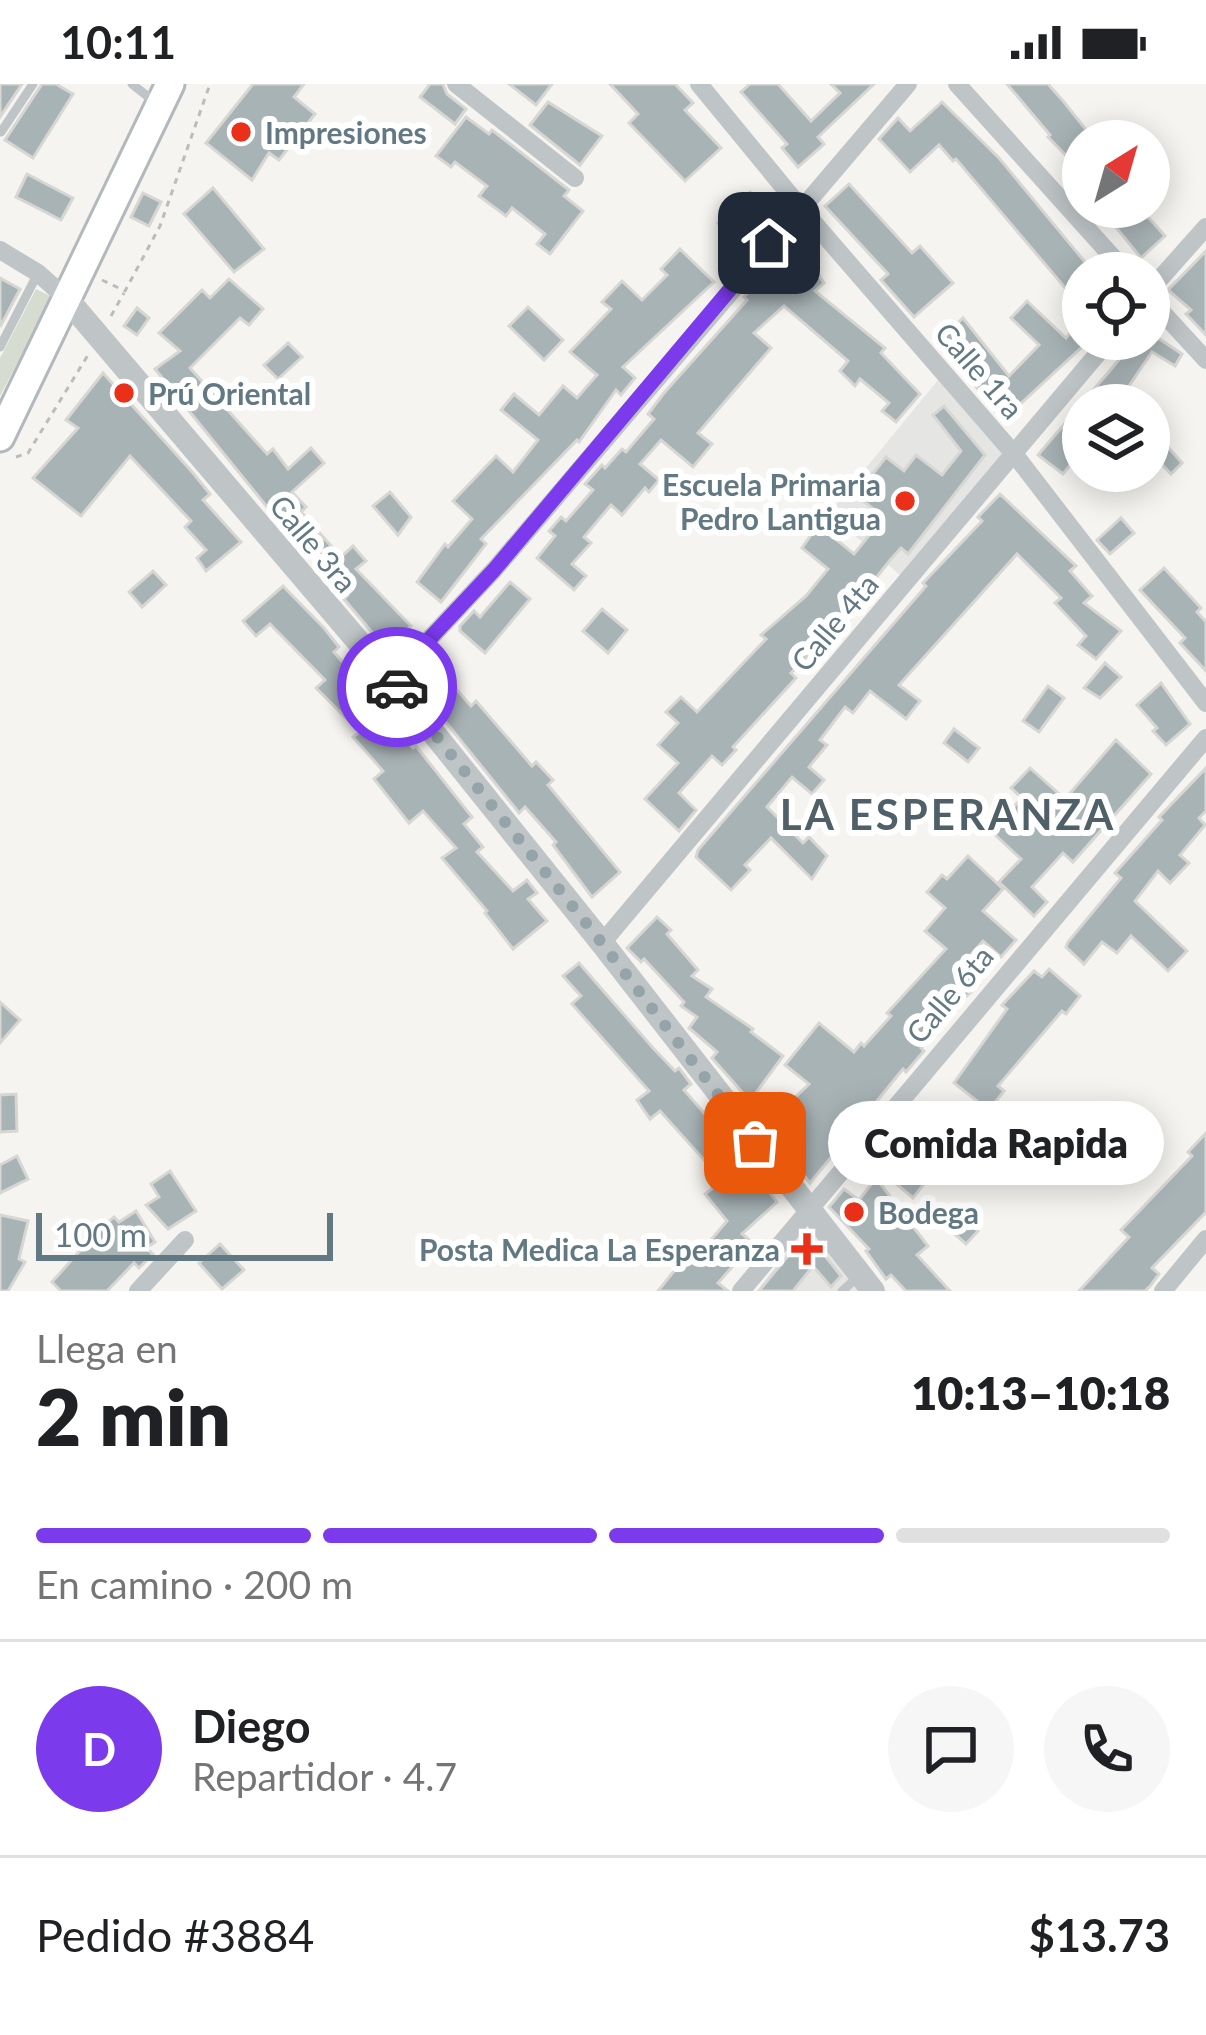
<!DOCTYPE html>
<html lang="es">
<meta charset="utf-8">
<style>
body{margin:0;font-family:Lato,sans-serif;background:#f6f6f6;color:#202124;height:100vh;display:flex;flex-direction:column;font-size:45px;white-space:nowrap}
*{box-sizing:border-box;margin:0}
p{font-size:39px;color:#757577}
.icon{flex:none;width:66px;height:66px;fill:none;stroke:currentColor;stroke-width:2;stroke-linecap:round;stroke-linejoin:round}
.map{position:relative;height:1207px;overflow:hidden}
.sheet{display:flex;flex-direction:column;background:#fff;flex:1}
.sheet>*{flex:none}
.needle{width:78px;rotate:37deg}
.controls{position:absolute;left:1062px;top:36px;display:grid;gap:24px}
.controls a{display:grid;place-items:center;width:108px;height:108px;border-radius:50%;background:#fff;box-shadow:0 6px 30px #0003;font-size:60px}
.scale{position:absolute;left:36px;bottom:30px;width:297px;box-sizing:border-box;padding-left:12px;border:6px solid #627983;border-top:0;font-size:33px;line-height:42px;white-space:nowrap;color:#627983;-webkit-text-stroke:9px #fff;paint-order:stroke}
.pin{position:absolute;display:grid;place-items:center;width:102px;height:102px;color:#fff;margin:-51px;border-radius:24px;box-shadow:0 6px 18px #0006}
.courier{position:absolute;display:grid;place-items:center;width:120px;height:120px;margin:-60px;border:9px solid #7c3aed;border-radius:50%;background:#fff;color:#222;box-shadow:0 3px 15px #0007}
.bubble{position:absolute;height:84px;border-radius:42px;background:#fff;box-shadow:0 6px 30px #0003;font-size:39px;font-weight:800;line-height:84px;text-align:center}
.headline em{font-style:normal;font-weight:800}
.headline div{display:flex;flex-direction:column-reverse}
.headline{display:flex;align-items:center;justify-content:space-between;height:204px;padding:0 36px}
h1{font-size:78px;font-weight:800;line-height:90px}
.bar{display:grid;grid-template-columns:repeat(4,1fr);gap:18px 12px;align-content:center;height:144px;padding:0 36px}
.bar i{height:15px;border-radius:9px;background:#e0e0e0}
.bar .on{background:#7c3aed}
.bar p{grid-column:span 4}
.line{display:flex;align-items:center;gap:30px;padding:0 36px;border-top:3px solid #e0e0e0}
.line div{flex:1}
.round{display:grid;place-items:center;flex:none;width:126px;height:126px;border-radius:63px;background:#f6f6f6}
.status{display:flex;justify-content:space-between;align-items:center;height:84px;padding:0 60px;background:#fff;direction:ltr}
.status svg{height:33px;fill:currentColor}
.map>svg:first-child{display:block}
.built{fill:#e5e6e4}
.green{fill:#d7dcd1}
.building{fill:#a8b3b6;stroke:#d6d6d3;stroke-width:3}
.lines{fill:none;stroke-linecap:round;stroke-linejoin:round}
.secondary-casing{stroke:#b2b9bc;stroke-width:33}
.path{stroke:#b9bdbf;stroke-width:3;stroke-dasharray:6 6;stroke-linecap:butt}
.service{stroke:#bfc5c7;stroke-width:9}
.minor{stroke:#bfc5c7;stroke-width:18}
.tertiary{stroke:#bfc5c7;stroke-width:24}
.secondary{stroke:#fff;stroke-width:27}
.done{stroke:#95a4a9;stroke-width:12;stroke-dasharray:0 21.6}
.route{stroke:#7c3aed;stroke-width:15}
.poi-dot{fill:#eb301a;stroke:#fff;stroke-width:4.5}
.labels{text-anchor:middle;dominant-baseline:central;stroke-width:12;stroke-linejoin:round;paint-order:stroke}
.poi-label{font-size:30px;font-weight:bold;fill:#627983;stroke:#fff;text-anchor:start}
.street-label{font-size:30px;fill:#627983;stroke:#fff}
.district-label{font-size:42px;font-weight:bold;letter-spacing:3px;fill:#506068;stroke:#fff}
</style>
<div class="status"><b>10:11</b><svg viewBox="0 0 49 12"><path d="M0 12V9h3v3zM5 12V6h3v6zM10 12V3h3v9zM15 12V0h3v12zM26 1h20v11H26zM47 4h2v5h-2z"/></svg></div>
<div class="map">
<svg width="1206" height="1207" viewBox="0 0 1206 1207">
<rect width="100%" height="100%" fill="#f5f4f0"/>
<g class="built">
<path d="M943,290L1015,371L908,498L829,429Z"/>
<path d="M806,1142L844,1188L857,1207H757Z"/>
</g>
<path class="green" d="M36,205L52,213L0,312V274Z"/>
<g class="building">
<path d="M0,0H22L0,33Z"/>
<path d="M42,0H56L73,10L33,74L5,56Z"/>
<path d="M253,0H304L294,13L315,30L279,76L269,69L252,96L206,59Z"/>
<path d="M430,0H443L447,10L466,25L455,40L420,13Z"/>
<path d="M509,0H552L536,21Z"/>
<path d="M610,0H675L693,19L685,26L721,64L685,97L629,39L638,30Z"/>
<path d="M750,0H778L811,37L840,9L831,0H874L818,53L824,60L798,83L782,64L787,60L741,8Z"/>
<path d="M1007,0H1048L1064,18L1095,57H1083V89L1048,53L1050,51Z"/>
<path d="M548,18L602,52L580,81L530,41Z"/>
<path d="M942,18L999,74L1094,189H1083V225L956,75L953,77L939,61L910,88L879,55L898,34L910,47Z"/>
<path d="M466,33L489,50L492,46L569,106L564,112L583,127L550,170L537,160L545,150L512,124L506,132L479,112L487,102L455,78L451,83L436,72Z"/>
<path d="M27,90L73,114L61,136L16,113Z"/>
<path d="M849,100L912,169L920,162L953,199L914,233L881,196L888,190L825,122Z"/>
<path d="M213,104L264,165L234,188L184,130Z"/>
<path d="M750,108L774,132L743,166L718,139Z"/>
<path d="M143,109L161,118L149,142L131,133Z"/>
<path d="M1116,123H1139L1165,152L1141,174L1106,131Z"/>
<path d="M797,160L824,199L815,207L885,264L881,269L920,310L896,338L882,327L889,319L860,295L855,302L840,287L848,277L784,222L754,249L771,264L698,349L712,360L693,383L661,356L640,380L659,396L649,408L645,404L622,431L611,421L584,453L591,459L572,480L586,492L574,506L537,474L555,452L549,447L561,433L566,437L593,406L585,400L602,381L605,384L622,365L626,368L654,335L648,330L664,309L747,216L744,213L764,190Z"/>
<path d="M680,165L714,198L623,283L635,294L621,311L616,306L579,358L577,356L481,455L486,460L441,518L417,498L445,460L448,463L472,435L453,417L496,372L513,388L538,356L501,326L514,310L539,331L563,302L577,314L597,291L570,268L611,225L602,218L622,197L642,216L667,191L661,185Z"/>
<path d="M1206,167V251L1186,230L1191,226L1168,206Z"/>
<path d="M0,194L20,205L0,243Z"/>
<path d="M229,195L263,225L249,241L240,234L190,284L267,370L273,365L288,385L311,364L324,379L292,408L306,423L301,428L341,473L353,462L366,477L356,485L411,542L386,565L344,515L348,511L310,468L306,471L155,285L180,267L159,249L202,206L210,214Z"/>
<path d="M1027,217L1066,254L1083,234V262L1003,336L939,257L963,234L1009,292L1039,261L1011,234Z"/>
<path d="M528,223L563,256L544,276L509,242Z"/>
<path d="M137,224L149,234L137,251L124,242Z"/>
<path d="M1149,248L1182,270L1175,282L1152,268L1116,321H1083V365L1063,390L1038,371L1118,277L1132,255H1149Z"/>
<path d="M288,259L302,273L278,295L264,281Z"/>
<path d="M103,289L193,389L210,410L203,416L241,458L206,487L197,474L206,466L185,443L191,437L130,372L81,432L33,394L78,344L66,336Z"/>
<path d="M944,322L985,371L908,470L901,464L891,475L860,514L864,518L847,539L839,533L812,561L815,564L791,589L796,594L733,663L736,666L722,681L712,672L679,709L696,726L679,747L645,715L678,679L658,661L678,639L666,628L681,613L697,628L766,555L761,551L806,512L828,485L802,464L818,441L854,470L876,443L869,438L877,428L856,411L886,373L904,387L916,371L942,391L961,367L933,331Z"/>
<path d="M1168,363L1182,379L1171,390L1156,374Z"/>
<path d="M390,408L411,433L398,451L373,422Z"/>
<path d="M1000,410L1076,482L1070,487L1092,512L1084,519L1121,547L1096,575L1078,561L1086,552L1055,519L1061,514L1017,470L899,601L920,617L906,635L870,607L853,629L845,623L820,656L827,661L809,683L824,696L812,710L792,693L767,723L803,759L809,753L827,772L812,795L771,754L745,781L750,786L731,806L696,773L698,766L926,502L923,499L982,437L978,433Z"/>
<path d="M1121,434L1134,449L1110,470L1097,456Z"/>
<path d="M1164,484L1201,524L1197,528L1206,538V587L1180,559L1185,554L1140,506Z"/>
<path d="M153,487L166,501L142,523L129,508Z"/>
<path d="M510,498L530,515L485,569L460,547V542L474,527L480,533Z"/>
<path d="M283,502L324,544L339,563L334,568L381,623L379,625L413,664L416,662L472,733L464,740L483,763L477,768L513,807L527,796L537,809L528,815L547,837L513,865L485,829L487,827L442,774L456,764L423,727L409,739L374,695L383,687L353,653L360,648L316,604L325,596L270,540L256,552L243,537Z"/>
<path d="M602,525L627,546L608,569L583,547Z"/>
<path d="M435,570L450,587L445,592L471,622L476,617L532,682L536,678L553,696L548,701L620,788L592,813L553,761L556,758L525,723L519,729L516,725L412,596Z"/>
<path d="M1105,579L1121,593L1100,614L1084,604Z"/>
<path d="M1161,599L1190,640L1166,661L1153,647L1157,644L1137,621Z"/>
<path d="M1048,602L1064,614L1039,648L1023,637Z"/>
<path d="M954,645L979,664L968,678L944,659Z"/>
<path d="M1116,656L1151,690L1073,778L1063,769L1032,803L1047,818L1034,832L999,798L1021,775L991,747L1022,714L1011,704L1030,684L1065,715Z"/>
<path d="M1206,684V727L1199,734L1205,741L1180,771L1189,779L1170,799L1158,787L1135,817L1187,867L1168,887L1131,852L1117,869L1102,858L1084,880L1066,863L1068,858L1121,794L1115,789L1162,736L1159,733Z"/>
<path d="M968,772L1003,805L983,827L1016,856L1001,873L983,857L960,883L979,901L959,919L921,964L924,967L906,988L903,985L810,1099L765,1042L809,1000L785,981L819,939L854,968L861,959L864,962L891,932L887,929L946,865L925,847L945,824L927,808L942,791L947,795Z"/>
<path d="M657,833L671,846L667,850L698,886L692,892L712,905L706,913L753,945L751,948L783,972L750,1017L712,974L717,968L689,944L697,933L681,922L684,918L644,875L641,878L627,864Z"/>
<path d="M579,879L653,964L675,987L679,984L691,1000L684,1006L724,1052L705,1077L660,1027L650,1035L637,1016L649,1007L572,920L581,912L563,892Z"/>
<path d="M1049,885L1080,912L1066,930L1062,927L998,1002L1004,1007L984,1033L1006,1050L994,1064L976,1049L963,1065L956,1059L913,1114L881,1087L894,1072L900,1077L940,1031L956,1043L977,1017L954,999L1007,925L1002,921L1034,887L1042,893Z"/>
<path d="M0,918L20,936L0,959Z"/>
<path d="M16,1010L17,1047L0,1048V1011Z"/>
<path d="M1129,1039L1154,1062L1138,1081L1111,1059Z"/>
<path d="M1206,1049V1128L1152,1184L1159,1190L1151,1201L1145,1207H1079L1129,1153L1121,1146L1192,1072L1188,1068Z"/>
<path d="M738,1068L777,1118L742,1150L753,1159L718,1199L728,1207H658L687,1171L693,1177L727,1137L705,1110L722,1097L715,1089Z"/>
<path d="M17,1072L28,1095L0,1109V1081Z"/>
<path d="M170,1087L196,1127L168,1145L146,1121L159,1113L151,1100Z"/>
<path d="M876,1094L928,1162L917,1171L950,1207H906L891,1191L886,1195L866,1167L869,1165L829,1123L844,1105L859,1116Z"/>
<path d="M136,1127L155,1158L146,1164L153,1170L139,1184L134,1179L107,1207H61L52,1198L96,1149L114,1133L119,1138Z"/>
<path d="M0,1131L28,1137L19,1175L25,1178L8,1207H0Z"/>
<path d="M961,1132L978,1147L966,1160L950,1146Z"/>
<path d="M807,1149L841,1192L831,1203L813,1182L793,1207H759Z"/>
<path d="M220,1160L244,1186L222,1205L199,1179Z"/>
</g>
<g class="lines">
<defs>
<path id="secondary" d="M0,353L170,0"/>
</defs>
<use href="#secondary" class="secondary-casing"/>
<g class="path">
<path d="M102,196L125,207L160,142L210,0"/>
<path d="M111,232L124,209"/>
<path d="M16,373L28,369L88,271"/>
</g>
<g class="service">
<path d="M132,0L156,19"/>
<path d="M1,48L33,0"/>
<path d="M0,263L38,189"/>
<path d="M842,1207L860,1191"/>
</g>
<g class="minor">
<path d="M456,0L575,94"/>
<path d="M699,0L800,123L1015,371L1206,619"/>
<path d="M957,0L1127,189"/>
<path d="M0,166L38,189L66,214"/>
<path d="M1149,207L1206,143"/>
<path d="M1149,214L1206,276"/>
<path d="M391,596L494,486L908,0"/>
<path d="M602,859L1110,255"/>
<path d="M138,1207L185,1156"/>
<path d="M741,1207L1206,654"/>
<path d="M1163,1207L1206,1155"/>
</g>
<path class="tertiary" d="M66,214L391,596L602,859L873,1207"/>
<use href="#secondary" class="secondary"/>
</g>
<g class="lines">
<path class="done" d="M397,603L602,859L755,1059"/>
<path class="route" d="M397,603L391,596L494,486L769,159"/>
</g>
<g class="poi-dot">
<circle cx="241" cy="48" r="12"/>
<circle cx="124" cy="309" r="12"/>
<circle cx="905" cy="417" r="12"/>
<circle cx="854" cy="1128" r="12"/>
<path d="M801 1147h12v12h12v12h-12v12h-12v-12h-12v-12h12z"/>
</g>
<g class="labels">
<g class="poi-label">
<text x="265" y="48">Impresiones</text>
<text x="148" y="309">Prú Oriental</text>
<text x="881" y="400" text-anchor="end">Escuela Primaria<tspan x="881" dy="34">Pedro Lantigua</tspan></text>
<text x="878" y="1128">Bodega</text>
<text x="780" y="1165" text-anchor="end">Posta Medica La Esperanza</text>
</g>
<g class="street-label">
<text transform="translate(980 286) rotate(49)">Calle 1ra</text>
<text transform="translate(314 459) rotate(50)">Calle 3ra</text>
<text transform="translate(834 538) rotate(-50)">Calle 4ta</text>
<text transform="translate(949 910) rotate(-50)">Calle 6ta</text>
</g>
<g class="district-label">
<text x="948" y="730">LA ESPERANZA</text>
</g>
</g>
</svg>
<div class="controls">
<a><svg class="needle" viewBox="-14 -14 28 28"><path d="M0-13l5 13h-10z" fill="#e53935"/><path d="M0 13l5-13h-10z" fill="#757577"/></svg></a>
<a><svg class="icon" aria-label="locate" viewBox="0 0 24 24"><circle cx="12" cy="12" r="6"/><path d="M12 2v4M12 18v4M2 12h4M18 12h4"/></svg></a>
<a><svg class="icon" aria-label="layers" viewBox="0 0 24 24"><path d="M12 4l9 5-9 5-9-5zM3 14l9 5 9-5"/></svg></a>
</div>
<div class="scale">100 m</div>
<div class="pin" style="left:755px;top:1059px;background:#ea580c"><svg class="icon" aria-label="bag" viewBox="0 0 24 24"><path d="M5 8h14l-1 12H6zM9 8a3 3 0 0 1 6 0"/></svg></div>
<div class="pin" style="left:769px;top:159px;background:#1f2937"><svg class="icon" aria-label="home" viewBox="0 0 24 24"><path d="M3 11l9-7 9 7M6 9v11h12V9"/></svg></div>
<div class="courier" style="left:397px;top:603px"><svg class="icon" aria-label="car" viewBox="0 0 24 24"><path d="M5 17H2v-5l4-1 3-4h7l3 4 3 1v5h-3M9 17h6M6 11h13"/><circle cx="7" cy="17" r="2"/><circle cx="17" cy="17" r="2"/></svg></div>
<div class="bubble" style="left:828px;top:1017px;width:336px">Comida Rapida</div>
</div>
<section class="sheet">
<div class="headline"><div><h1>2 min</h1><p>Llega en</p></div><em>10:13–10:18</em></div>
<div class="bar"><i class="on"></i><i class="on"></i><i class="on"></i><i></i><p>En camino · 200 m</p></div>
<div class="line" style="height:216px"><b class="round" style="background:#7c3aed;color:#fff">D</b><div><b>Diego</b><p>Repartidor · 4.7</p></div><a class="round"><svg class="icon" aria-label="chat" viewBox="0 0 24 24"><path d="M4 5h16v11H9l-5 4z"/></svg></a><a class="round"><svg class="icon" aria-label="phone" viewBox="0 0 24 24"><path d="M5 4h4l2 5-3 2q2 4 5 5l2-3 5 2v4C11 20 4 13 5 4z"/></svg></a></div>
<div class="line" style="height:156px"><div>Pedido #3884</div><b>$13.73</b></div>
</section>
